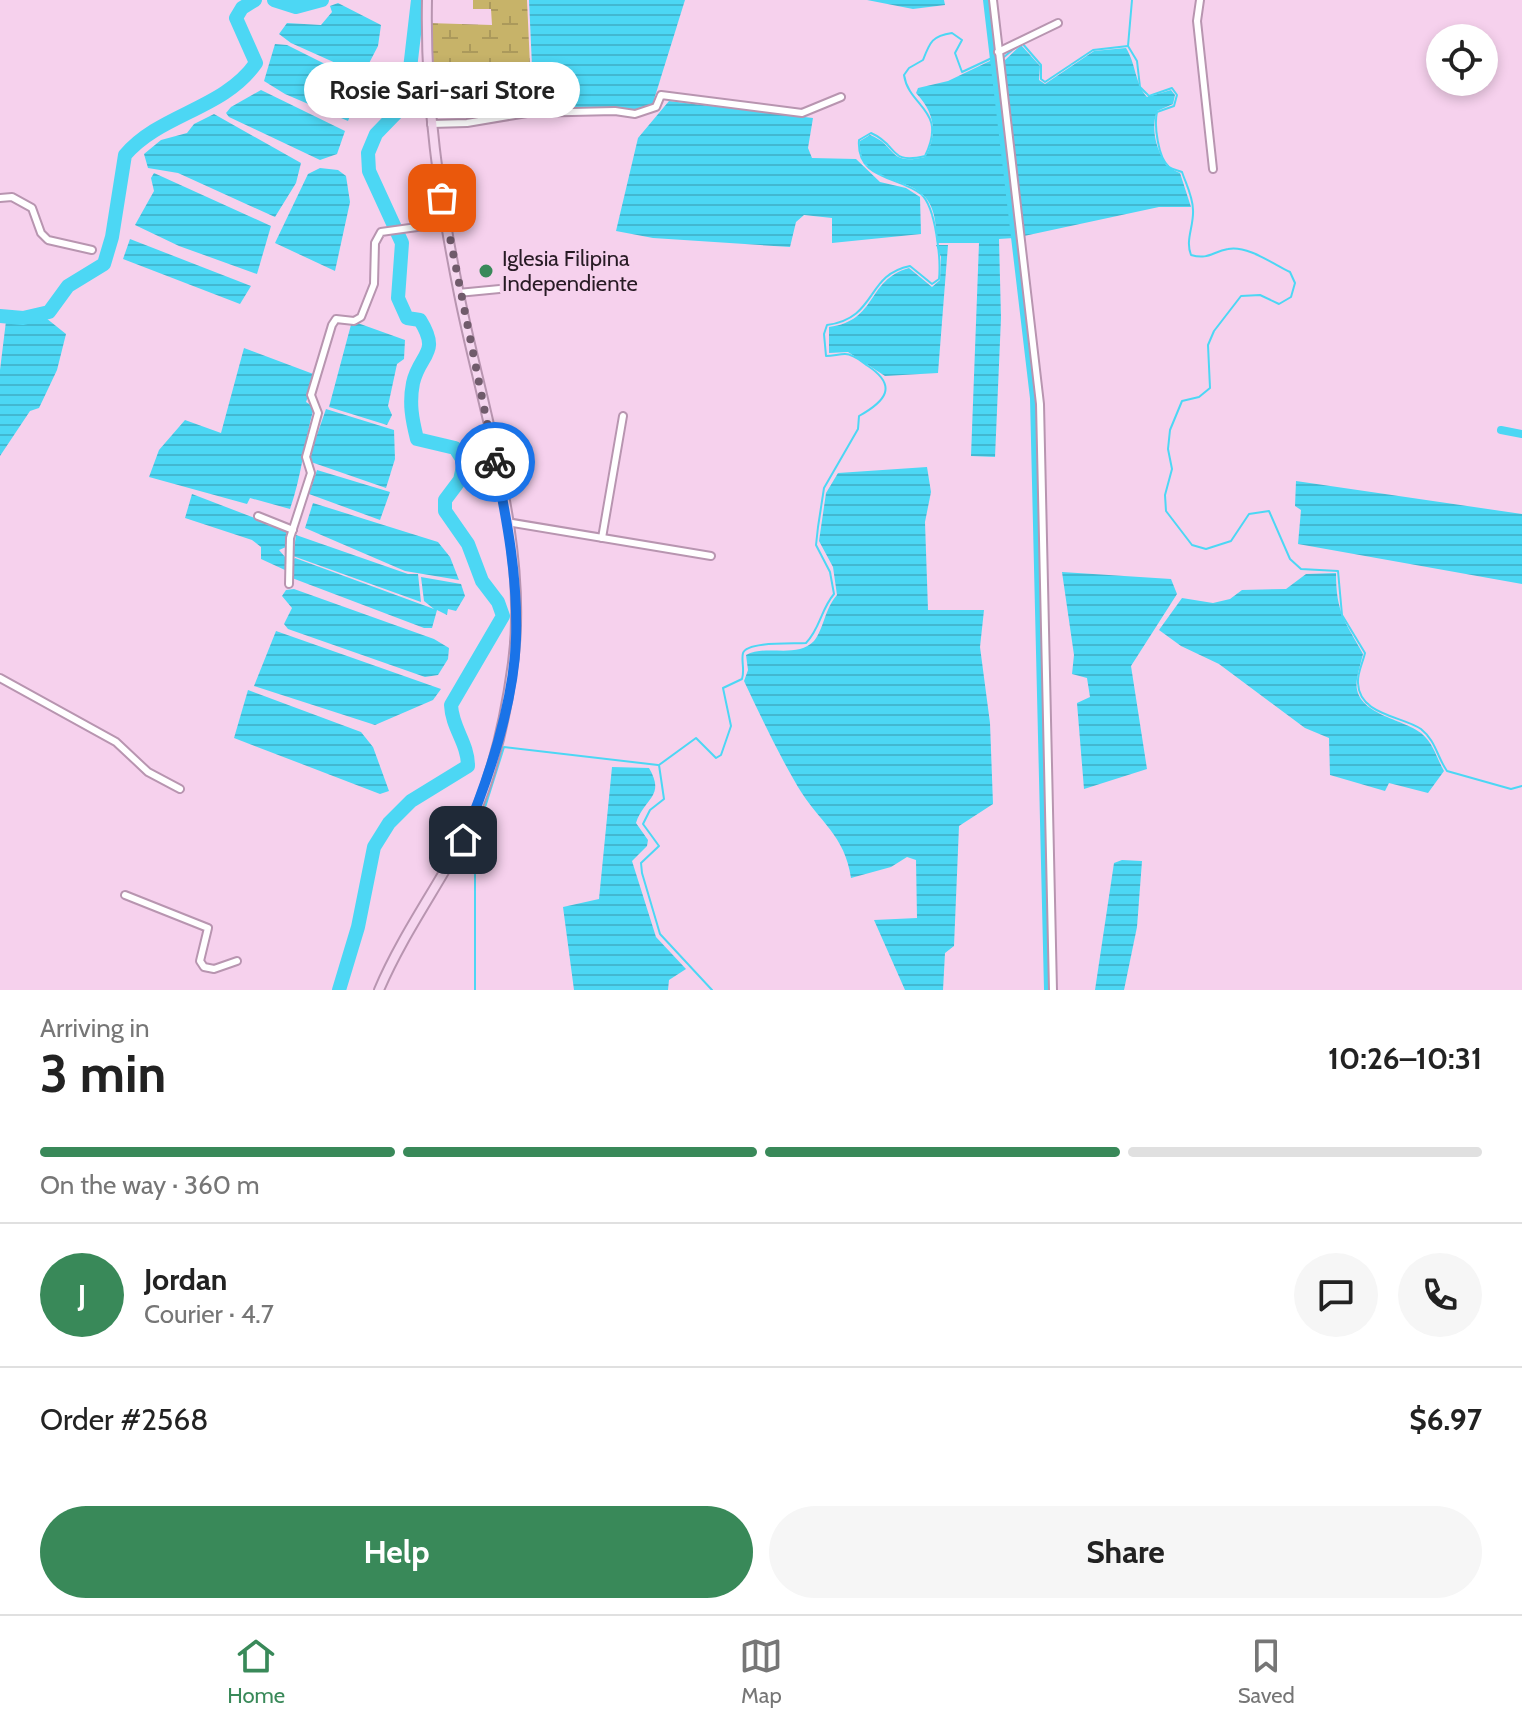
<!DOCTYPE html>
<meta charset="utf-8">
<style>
body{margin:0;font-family:Cabin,sans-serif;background:#f6f6f6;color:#222;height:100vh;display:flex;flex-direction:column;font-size:30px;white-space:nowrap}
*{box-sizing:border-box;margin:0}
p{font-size:26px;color:#767676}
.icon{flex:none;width:44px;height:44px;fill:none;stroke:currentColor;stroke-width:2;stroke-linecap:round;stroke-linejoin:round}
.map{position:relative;height:990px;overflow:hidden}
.side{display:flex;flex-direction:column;background:#fff;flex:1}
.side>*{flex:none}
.controls{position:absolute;left:1426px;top:24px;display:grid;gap:16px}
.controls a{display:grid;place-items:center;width:72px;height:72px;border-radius:50%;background:#fff;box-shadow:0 4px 12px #0003;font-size:40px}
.pin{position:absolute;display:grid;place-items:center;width:68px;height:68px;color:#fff;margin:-34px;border-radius:16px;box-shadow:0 4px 12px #0006}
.courier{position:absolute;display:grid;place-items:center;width:80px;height:80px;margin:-40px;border:6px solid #1a73e8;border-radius:50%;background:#fff;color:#222;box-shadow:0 2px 10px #0007}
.bubble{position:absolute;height:56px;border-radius:28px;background:#fff;box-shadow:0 4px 12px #0003;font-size:26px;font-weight:700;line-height:56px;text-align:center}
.summary em{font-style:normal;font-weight:700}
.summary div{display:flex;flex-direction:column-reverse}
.summary{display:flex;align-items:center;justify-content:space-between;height:136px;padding:0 40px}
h1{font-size:52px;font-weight:700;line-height:60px}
.bar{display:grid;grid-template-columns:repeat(4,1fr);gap:12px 8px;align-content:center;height:96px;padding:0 40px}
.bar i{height:10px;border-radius:6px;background:#e0e0e0}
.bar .on{background:#398959}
.bar p{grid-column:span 4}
.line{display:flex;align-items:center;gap:20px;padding:0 40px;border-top:2px solid #e0e0e0}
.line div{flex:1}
.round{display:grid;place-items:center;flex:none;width:84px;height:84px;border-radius:42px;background:#f6f6f6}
.cta{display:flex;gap:16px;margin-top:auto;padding:16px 40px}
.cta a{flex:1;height:92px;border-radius:48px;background:#398959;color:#fff;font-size:32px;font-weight:700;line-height:92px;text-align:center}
.cta a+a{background:#f6f6f6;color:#222}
.tabs{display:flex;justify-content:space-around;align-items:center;height:112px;border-top:2px solid #e0e0e0;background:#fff;font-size:22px;color:#767676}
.tabs a{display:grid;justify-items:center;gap:4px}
.tabs .on{color:#398959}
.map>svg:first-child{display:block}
.wetland{fill:url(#wetland-marsh)}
.water{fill:url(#water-rules)}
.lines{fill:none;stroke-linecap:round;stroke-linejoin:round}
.stream{stroke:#4cd7f4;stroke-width:2}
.canal{stroke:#4cd7f4;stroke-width:8}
.river{stroke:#4cd7f4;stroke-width:14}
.street-casing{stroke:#b895b0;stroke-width:10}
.secondary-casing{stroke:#b895b0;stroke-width:12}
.street{stroke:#fff;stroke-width:6}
.secondary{stroke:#f6d7f0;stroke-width:8}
.done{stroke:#705b6b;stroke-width:8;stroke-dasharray:0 14.4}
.route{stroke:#1a73e8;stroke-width:10}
.poi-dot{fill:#398959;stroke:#f6d1ed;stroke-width:3}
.labels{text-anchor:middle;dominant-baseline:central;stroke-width:8;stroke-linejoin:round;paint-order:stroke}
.poi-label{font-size:22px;fill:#281b25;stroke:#f6d1ed;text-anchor:start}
</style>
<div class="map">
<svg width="1522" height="990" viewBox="0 0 1522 990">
<defs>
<pattern id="wetland-marsh" width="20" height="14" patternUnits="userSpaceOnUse" patternTransform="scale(2)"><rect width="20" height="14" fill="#c7b369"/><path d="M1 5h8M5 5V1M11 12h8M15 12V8" fill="none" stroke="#ab995b"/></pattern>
<pattern id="water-rules" width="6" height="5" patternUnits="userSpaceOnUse" patternTransform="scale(2)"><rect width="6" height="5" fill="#4cd7f4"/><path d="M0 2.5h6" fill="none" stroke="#42b8d1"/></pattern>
</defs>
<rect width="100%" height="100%" fill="#f6d1ed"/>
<path class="wetland" d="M473,0H527L532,110L498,115L497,105L480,106L475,69L466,65L429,67L428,23L492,25L491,9H473Z"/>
<g class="water">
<path d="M529,0H685L652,106L646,111L534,110Z"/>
<path d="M867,0H944L945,5L913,9Z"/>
<path d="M338,3L381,25L378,46L365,71L358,73L291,43L279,34L287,23L321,25L332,12L330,6Z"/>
<path d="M275,44L287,45L363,83L348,121L285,94L264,81Z"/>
<path d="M1021,45L1040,66L1039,80L1045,84L1094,51L1126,48C1136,64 1135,84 1147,97L1171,90L1175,95L1173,104L1157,111C1149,132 1159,165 1180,173L1191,207H1159L1024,236L1002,63Z"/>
<path d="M992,60L1014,238L999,239L1001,318L995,457L971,456L979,243H937C936,227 936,207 923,195C903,175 857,182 860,141L870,135C898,146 887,166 925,157C938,134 935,113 916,93L918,88L948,81Z"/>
<path d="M261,90L345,131L337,154L320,160L229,117L226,113L231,107Z"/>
<path d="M669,101L813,118L808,148L812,158L856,159L880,182L906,188L920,197L921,234L832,243V218L804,215L796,222L790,247L653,238L616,231L638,138Z"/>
<path d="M214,114L301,163L296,183L275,217L178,173L148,168L144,154L161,140L187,133L194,124Z"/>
<path d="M320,168L338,170L346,176L350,202L335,271L275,243L308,174Z"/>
<path d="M154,173L271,226L257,274L179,246L135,225L154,191L151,178Z"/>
<path d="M130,239L251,286L240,304L123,259Z"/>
<path d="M936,245H948L938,373L885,376L848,352L829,353V327C878,321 866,280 909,268L932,287L940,280L941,257Z"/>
<path d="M46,318L66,334L57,370L39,408L30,411L0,456V370L6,321Z"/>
<path d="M352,321L405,340L404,359L397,364L388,406L392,415L387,425L329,407Z"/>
<path d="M244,348L316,375L306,402L314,407C304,443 302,475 290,509L250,498L247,504L149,477L159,450L185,420L221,433Z"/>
<path d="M326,409L394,430L395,459L386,488L311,462L310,455Z"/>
<path d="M927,467L931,492L925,522L928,610H984L980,647L990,723L993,804L959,826L954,946L945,953L943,990H905L874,920L917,918L916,860L907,857L891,867L851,878C845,835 819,822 798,787C778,753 761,717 744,681L748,670L746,655C766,644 797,659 814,641C824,629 824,610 837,595L833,567L819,541L826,493L838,473Z"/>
<path d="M317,470L390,492L380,520L309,494Z"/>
<path d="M1296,481L1522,514V584L1298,544L1301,510L1295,506Z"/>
<path d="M192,494L286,530V547L279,550L286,558L285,570L261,559V547L252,540L185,518Z"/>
<path d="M313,503L438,542L450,557L459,580L405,571L305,528Z"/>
<path d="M296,535L408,574H418L421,602L293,556Z"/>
<path d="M295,558L434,609L424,601L421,577L461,584L465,596L456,611L448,609L447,615L437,610L432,628H424L292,578L291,562Z"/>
<path d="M1062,572L1171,579L1177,594L1131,666L1147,769L1084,789L1077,703L1090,697L1087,678L1072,674L1074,655Z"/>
<path d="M1336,573C1336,613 1345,621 1363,654C1361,663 1358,671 1357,679C1351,714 1402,718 1421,733C1434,744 1436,757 1444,771L1428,793L1389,783L1385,791L1330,775L1329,738L1305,728L1219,664L1181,646L1159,630L1182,598L1213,603L1230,599L1242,590L1286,589L1306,574Z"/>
<path d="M294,589L434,639L449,648L448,659L438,675L425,677L288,629L284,624L292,608L282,596L286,590Z"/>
<path d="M276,631L441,689L433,700L375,725L254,686Z"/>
<path d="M248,690L361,732L373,747L389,791L380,794L234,738Z"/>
<path d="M612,767L649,768C666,797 644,798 636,823L648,840L647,846L632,861L656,937L686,969L669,980L668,990H574L563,907L599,899Z"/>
<path d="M1122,860L1142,861L1137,927L1124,990H1095L1114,863Z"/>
</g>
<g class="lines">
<g class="stream">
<path d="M1132,0L1128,46L1137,61L1140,87L1149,96L1172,88L1177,95L1174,106L1157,112C1154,125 1158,158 1169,167C1173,170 1178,170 1182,172C1186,184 1193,197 1193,210C1194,226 1185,240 1191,255C1208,260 1212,252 1228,249C1247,245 1273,264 1290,272L1295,283L1291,297L1279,304L1260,295L1241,296L1214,331L1208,345L1210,388L1199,397L1182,401L1170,430L1168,449L1172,469L1165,495L1166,511L1192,545L1206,549L1231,541L1249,514L1269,511L1290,559L1301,569L1338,571L1342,615L1365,653C1363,662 1357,674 1358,683C1359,715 1402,716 1421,729C1436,741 1437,757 1447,771L1511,789L1522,786"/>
<path d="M1022,43L1041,65V79L1045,82L1093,50L1128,46"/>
<path d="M1004,57L1017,46"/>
<path d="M475,990V839L504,747L658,765"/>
<path d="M712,990L660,934L642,873L641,863L659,846L643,824L650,810L664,799L659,765L696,738L716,758L721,755L731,726L723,688L742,679C745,670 741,661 743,653C747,641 794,644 806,643C820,629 821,609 834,594L830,572L816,545L818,527L824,488L858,429L859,416C886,401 898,386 868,366C862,362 854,354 845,354C839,354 833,356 826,356L824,334L827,325C878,318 865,275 910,266L932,284L939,279C941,260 936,207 921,194C899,176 856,180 859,140L871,133C899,145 888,165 925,156C948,109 909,108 904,75L909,68L923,60C930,42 932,36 952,33L962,40L955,53L962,72L994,57L998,59"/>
</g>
<g class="canal">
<path d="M987,0L1034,398L1048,990"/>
<path d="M1501,430L1522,434"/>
</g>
<g class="river">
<path d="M274,0L296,7L322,0"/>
<path d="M0,316L23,318L49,312L68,286L104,264L112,237L125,155C161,113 223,110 256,63L236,18L242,8L255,0"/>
<path d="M339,990L358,927L374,847L389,823L411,801L468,766C468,743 452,728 451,705L503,616L498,602L482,581L468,544L445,511V500L460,480L464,462L455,448L417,439C412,419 409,403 413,383C420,353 441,354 420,320L407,318L398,298L402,243L369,171L368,153L376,134L406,103L418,0"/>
</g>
<defs>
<g id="street">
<path d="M993,0L1040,404L1053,990"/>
<path d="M1200,0L1197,21L1213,169"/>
<path d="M998,52L1058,23"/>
<path d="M431,124L467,123L527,113L615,111L635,114L656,107L661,95L802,113L841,97"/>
<path d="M0,198L12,197L32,208L41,233L48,240L92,250"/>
<path d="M458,293L541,285"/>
<path d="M258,516L293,530"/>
<path d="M507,522L711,556"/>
<path d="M602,538L623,416"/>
<path d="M289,584L290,538L311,473L306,457L318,413L311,395L332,325L336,319L354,321L361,317L374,284L375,243L381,232L446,223"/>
<path d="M0,678L116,742L148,772L180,789"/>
<path d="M125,895L208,928L200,961L204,967L214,969L237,961"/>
</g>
<path id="secondary" d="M379,990C401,938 434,892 461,842C490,790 505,722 513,663C529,544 482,410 459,294C439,194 425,102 427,0"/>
</defs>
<use href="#street" class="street-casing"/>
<use href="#secondary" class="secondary-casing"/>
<use href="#street" class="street"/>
<use href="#secondary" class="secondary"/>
</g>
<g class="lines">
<path class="done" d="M442,198L495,462"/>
<path class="route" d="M463,840C488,781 514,703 516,639C518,578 507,520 495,462"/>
</g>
<circle class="poi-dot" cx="486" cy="271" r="8"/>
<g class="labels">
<g class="poi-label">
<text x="502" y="258">Iglesia Filipina<tspan x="502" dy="25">Independiente</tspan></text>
</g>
</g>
</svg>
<div class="controls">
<a><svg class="icon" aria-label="locate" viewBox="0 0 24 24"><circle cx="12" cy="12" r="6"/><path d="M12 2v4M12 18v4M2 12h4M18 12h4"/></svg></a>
</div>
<div class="pin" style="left:442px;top:198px;background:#ea580c"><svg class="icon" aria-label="bag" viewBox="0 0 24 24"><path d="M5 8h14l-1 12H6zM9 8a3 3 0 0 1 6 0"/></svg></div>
<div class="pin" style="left:463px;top:840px;background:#1f2937"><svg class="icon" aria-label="home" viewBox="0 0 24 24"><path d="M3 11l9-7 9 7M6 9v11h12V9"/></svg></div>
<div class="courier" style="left:495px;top:462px"><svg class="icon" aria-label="bike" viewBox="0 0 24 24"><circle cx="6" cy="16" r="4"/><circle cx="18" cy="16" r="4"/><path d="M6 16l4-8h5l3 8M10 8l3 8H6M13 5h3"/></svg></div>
<div class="bubble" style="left:304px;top:62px;width:276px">Rosie Sari-sari Store</div>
</div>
<section class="side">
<div class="summary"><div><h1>3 min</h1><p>Arriving in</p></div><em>10:26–10:31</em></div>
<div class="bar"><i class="on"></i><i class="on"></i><i class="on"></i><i></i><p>On the way · 360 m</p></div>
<div class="line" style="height:144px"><b class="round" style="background:#398959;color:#fff">J</b><div><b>Jordan</b><p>Courier · 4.7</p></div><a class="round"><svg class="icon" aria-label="chat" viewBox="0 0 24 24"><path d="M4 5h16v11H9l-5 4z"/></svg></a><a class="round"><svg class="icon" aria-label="phone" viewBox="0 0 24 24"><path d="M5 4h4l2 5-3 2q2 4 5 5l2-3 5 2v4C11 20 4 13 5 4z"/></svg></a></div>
<div class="line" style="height:104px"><div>Order #2568</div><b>$6.97</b></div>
<div class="cta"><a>Help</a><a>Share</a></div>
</section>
<nav class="tabs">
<a class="on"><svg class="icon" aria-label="home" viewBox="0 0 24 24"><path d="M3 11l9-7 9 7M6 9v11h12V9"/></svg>Home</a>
<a><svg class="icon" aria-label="map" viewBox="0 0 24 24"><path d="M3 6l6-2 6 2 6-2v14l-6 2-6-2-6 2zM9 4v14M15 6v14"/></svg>Map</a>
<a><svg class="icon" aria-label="saved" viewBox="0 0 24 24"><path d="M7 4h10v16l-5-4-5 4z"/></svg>Saved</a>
</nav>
